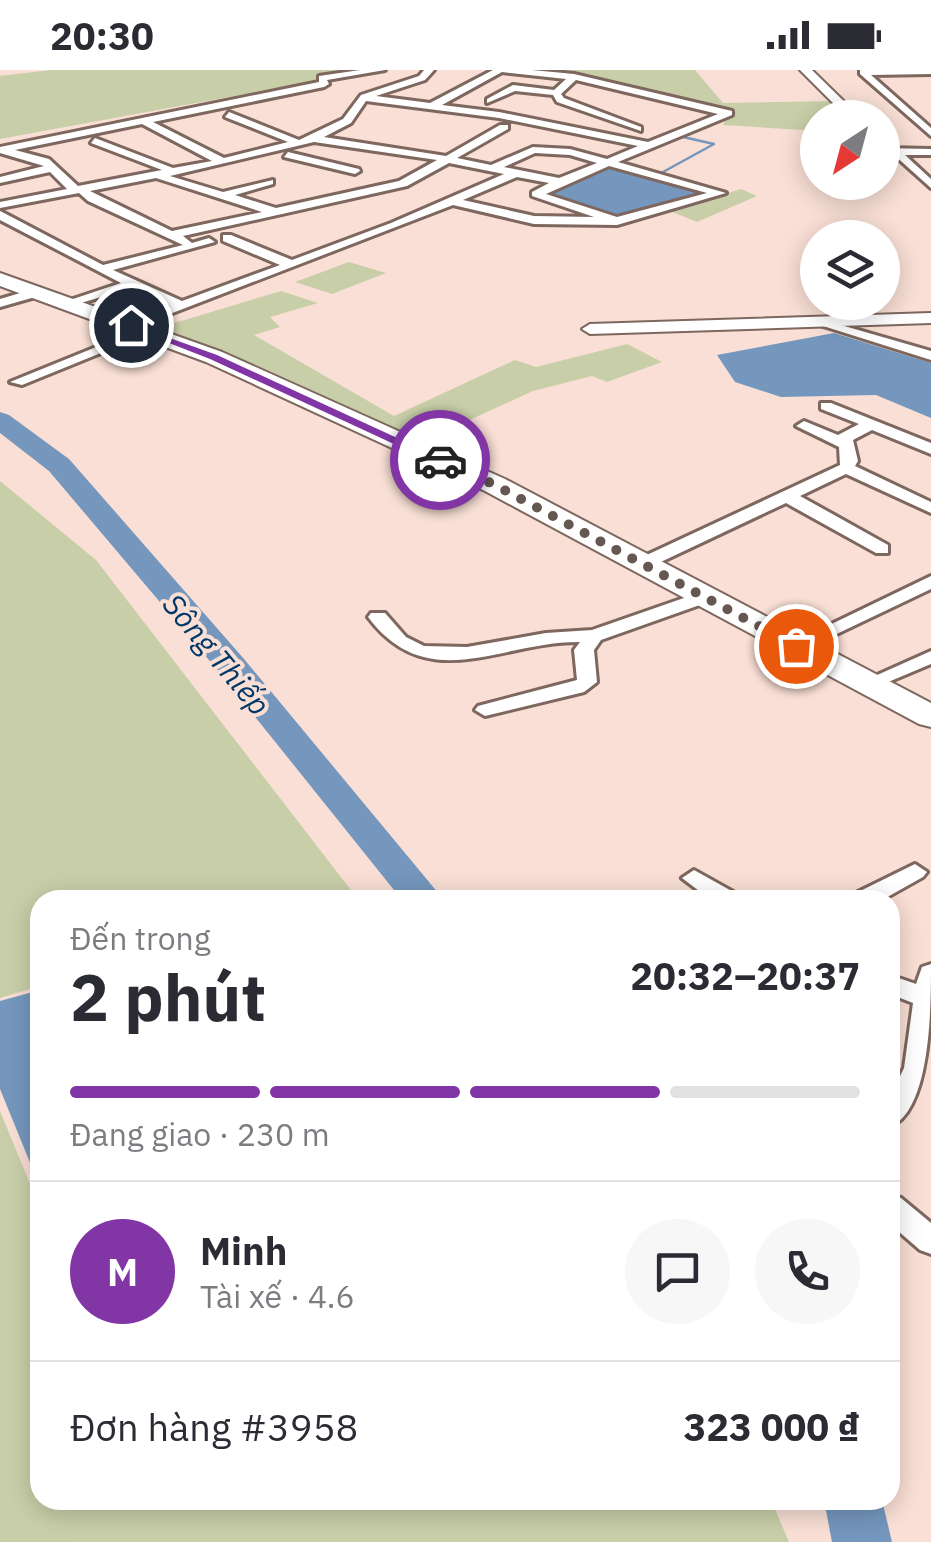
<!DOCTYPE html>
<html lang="vi">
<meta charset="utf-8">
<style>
body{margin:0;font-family:"IBM Plex Sans",sans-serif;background:#f7f7f7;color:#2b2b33;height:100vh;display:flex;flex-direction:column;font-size:38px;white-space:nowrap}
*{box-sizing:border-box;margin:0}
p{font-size:32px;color:#7c7c81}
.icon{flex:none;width:55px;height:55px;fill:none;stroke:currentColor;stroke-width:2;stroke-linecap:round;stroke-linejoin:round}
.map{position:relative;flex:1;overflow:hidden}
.sheet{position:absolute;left:30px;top:820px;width:870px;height:620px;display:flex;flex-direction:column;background:#fff;border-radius:30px;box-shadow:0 5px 25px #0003}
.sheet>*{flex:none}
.needle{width:65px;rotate:216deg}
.fabs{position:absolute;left:800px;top:30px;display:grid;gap:20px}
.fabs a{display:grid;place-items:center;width:100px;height:100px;border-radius:50%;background:#fff;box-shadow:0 5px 25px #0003;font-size:50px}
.pin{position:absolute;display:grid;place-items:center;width:85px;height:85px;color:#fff;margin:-42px;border:5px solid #fff;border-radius:50%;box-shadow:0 2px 10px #0007}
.courier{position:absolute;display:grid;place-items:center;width:100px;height:100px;margin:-50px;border:8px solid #8235a5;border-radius:50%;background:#fff;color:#222;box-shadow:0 2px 12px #0007}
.headline em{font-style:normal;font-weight:700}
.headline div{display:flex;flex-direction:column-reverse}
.headline{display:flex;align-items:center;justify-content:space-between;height:170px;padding:0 40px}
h1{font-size:65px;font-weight:700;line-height:75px}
.bar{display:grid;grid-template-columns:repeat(4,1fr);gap:15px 10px;align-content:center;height:120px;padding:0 40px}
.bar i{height:12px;border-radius:8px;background:#e1e1e2}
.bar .selected{background:#8235a5}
.bar p{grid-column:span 4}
.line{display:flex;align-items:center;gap:25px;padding:0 40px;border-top:2px solid #e1e1e2}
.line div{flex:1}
.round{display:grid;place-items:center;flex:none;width:105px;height:105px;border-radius:52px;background:#f7f7f7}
.status{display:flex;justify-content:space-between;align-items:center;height:70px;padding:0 50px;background:#fff;direction:ltr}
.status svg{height:28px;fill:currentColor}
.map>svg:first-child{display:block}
.green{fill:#c8cfa8}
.water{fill:#7597bd}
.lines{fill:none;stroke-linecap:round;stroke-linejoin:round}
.stream{stroke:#7597bd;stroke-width:2.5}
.river{fill:#7597bd;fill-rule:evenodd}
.minor-casing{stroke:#7d675e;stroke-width:6}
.tertiary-casing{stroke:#7d675e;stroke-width:4}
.trunk-casing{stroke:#7d675e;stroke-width:4}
.minor{fill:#fff;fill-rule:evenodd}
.tertiary{fill:#fff;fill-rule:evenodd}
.trunk{fill:#fff;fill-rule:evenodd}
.route{fill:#8235a5}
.done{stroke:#655752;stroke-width:10;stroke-dasharray:0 18}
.labels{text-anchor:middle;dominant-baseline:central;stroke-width:8;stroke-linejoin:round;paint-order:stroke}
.water-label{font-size:30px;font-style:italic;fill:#013867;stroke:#f9dfd5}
</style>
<div class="status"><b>20:30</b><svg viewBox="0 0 49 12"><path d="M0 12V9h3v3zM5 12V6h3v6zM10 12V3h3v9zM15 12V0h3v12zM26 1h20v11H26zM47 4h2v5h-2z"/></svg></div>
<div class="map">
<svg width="931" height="1472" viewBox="0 0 931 1472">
<rect width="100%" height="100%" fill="#f9dfd5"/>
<g class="green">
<path d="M51,0H360L364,2L0,69V6Z"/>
<path d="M500,0H695L723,33L838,31L855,47L818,48L817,61L723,55L729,44L616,15Z"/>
<path d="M741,119L757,126L697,152L670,141Z"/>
<path d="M349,192L386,203L332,224L295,212Z"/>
<path d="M281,221L318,233L270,247L280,257L254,265L394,346L515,290L536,297L627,274L662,292L607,312L592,306L533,321L410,377L148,261Z"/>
<path d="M0,411L96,490L354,824L335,830H40V916L0,928Z"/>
<path d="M0,1041L40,1138V1430H771L789,1472H0Z"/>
</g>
<g class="water">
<path d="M611,95L702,123L613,146L547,122Z"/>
<path d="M834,263L931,293V348L876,325L781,327L735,312L717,285Z"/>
<path d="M40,920V1117L0,1019V931Z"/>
</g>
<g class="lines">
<g class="stream">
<path d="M684,66L734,43"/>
<path d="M663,102L714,74L683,67"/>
</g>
<g class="river">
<path d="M0,342L9,345L69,389L244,589L444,830H402L220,603L49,401L0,363Z"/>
<path d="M824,1430H882L892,1472H832Z"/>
</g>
<defs>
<g id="minor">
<path d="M360,0H385L327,10L329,14L324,17L153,52L224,88L288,72L225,47L229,42L299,70L343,49L361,25L419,6L424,0H434L425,10L376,26L430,33L493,0H532L574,4L732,41V45L618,92L726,123L617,155L534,154L453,135L131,259L124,255L126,252L170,236L132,218L67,237V231L121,213L0,150V141L4,143L103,195L183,175L88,131L79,123L0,138V132L67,119L50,102L0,113V107L44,96L0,83V77L319,12V6ZM502,2L566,9L554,20L513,15L487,29V33L515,21L553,25L557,32L641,61V57L564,28L561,24L576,10L718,44L648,72L499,42L442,35ZM366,31L499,48L638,76L607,89L570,79L533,77L491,95L457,88L508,59V55H500L446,86L324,67L351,53ZM142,54L212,91L173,98L95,68L91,73L162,100L78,116L49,89L15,80ZM314,72L437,90L399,111L276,138L235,125L273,114V110L223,122L170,106ZM535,83L570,85L597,93L559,108L504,97ZM449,93L504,104L391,153L292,190L231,165H223V171L280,195L182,231L113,200L215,172L209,168L192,173L183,166L407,116ZM609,96L707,123L617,147L546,124ZM517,107L549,113L532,122V126L594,147L534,146L463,130ZM156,108L262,142L172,161L90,121Z"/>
<path d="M860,0H931V4L871,5L931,58V66L860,4Z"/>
<path d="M882,78L931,79V85H905L931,109V118L893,84H882Z"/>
<path d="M288,82L359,99L360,101L355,104L284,87Z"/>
<path d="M37,218L42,219V225L0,237V229Z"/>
<path d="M820,249L931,281V290L820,255Z"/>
<path d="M143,258L155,261L22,315L10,312Z"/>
<path d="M821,333H831L931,373V384L872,360L853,370L858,391L855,396L931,432V443L846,404L800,426L888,475V483H876L786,433L648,498H636V490L840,395L839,377L796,356L804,351L838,365L859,354L821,339Z"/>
<path d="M931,506V519L803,580H789L786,576Z"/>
<path d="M704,521L711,523V531L601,570L594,580L597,612L584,622L485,646L475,640L478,636L577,610L574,580L580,572C501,571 428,627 368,547L371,543H385L406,567L424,576L467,577L546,563L592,560Z"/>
<path d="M931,581V594L874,618H860L857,614Z"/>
<path d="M915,794L927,802L923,807L882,830H851L854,824Z"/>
<path d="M694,800L737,824L740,830H711L682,808Z"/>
<path d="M931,894C931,938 931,1040 890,1057V1027L904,998L913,933L890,924V905L916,914L922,897Z"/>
<path d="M890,1125L901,1128L931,1153V1184L920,1180L890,1154Z"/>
</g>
<g id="tertiary">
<path d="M800,0H812L861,48H848Z"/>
<path d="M931,243V253L590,264L582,259L590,254Z"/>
</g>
<path id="trunk" d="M0,203L222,282L505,409L931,633V657L919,654L485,421L206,292L0,216Z"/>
</defs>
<use href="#minor" class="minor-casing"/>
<use href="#tertiary" class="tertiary-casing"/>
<use href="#trunk" class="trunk-casing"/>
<use href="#minor" class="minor"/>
<use href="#tertiary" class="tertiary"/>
<use href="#trunk" class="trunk"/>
</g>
<path class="route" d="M128,253L217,285L445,390L435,393L210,289L128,257Z"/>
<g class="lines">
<path class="done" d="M440,390L495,415L796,576"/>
</g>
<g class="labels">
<g class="water-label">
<text transform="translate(217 584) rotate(50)">Sông Thiếp</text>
</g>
</g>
</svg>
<div class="fabs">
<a><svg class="needle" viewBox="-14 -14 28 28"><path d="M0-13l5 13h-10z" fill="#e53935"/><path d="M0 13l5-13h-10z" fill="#7c7c81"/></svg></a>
<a><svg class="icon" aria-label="layers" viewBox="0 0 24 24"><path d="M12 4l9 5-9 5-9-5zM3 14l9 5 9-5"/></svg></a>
</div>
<div class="pin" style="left:796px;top:576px;background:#ea580c"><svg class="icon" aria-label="bag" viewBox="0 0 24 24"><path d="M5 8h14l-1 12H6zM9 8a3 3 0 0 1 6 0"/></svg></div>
<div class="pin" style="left:131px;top:255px;background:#1f2937"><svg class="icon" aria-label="home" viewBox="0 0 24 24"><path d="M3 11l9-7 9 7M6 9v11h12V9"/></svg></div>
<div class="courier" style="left:440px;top:390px"><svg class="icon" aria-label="car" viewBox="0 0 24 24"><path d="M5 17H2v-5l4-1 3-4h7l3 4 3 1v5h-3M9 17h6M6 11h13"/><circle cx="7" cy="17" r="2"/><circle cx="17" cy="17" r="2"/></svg></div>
<section class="sheet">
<div class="headline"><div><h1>2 phút</h1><p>Đến trong</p></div><em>20:32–20:37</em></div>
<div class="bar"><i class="selected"></i><i class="selected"></i><i class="selected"></i><i></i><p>Đang giao · 230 m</p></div>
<div class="line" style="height:180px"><b class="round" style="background:#8235a5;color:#fff">M</b><div><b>Minh</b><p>Tài xế · 4.6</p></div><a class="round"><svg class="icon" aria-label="chat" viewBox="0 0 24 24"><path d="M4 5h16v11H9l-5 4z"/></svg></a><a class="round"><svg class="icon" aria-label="phone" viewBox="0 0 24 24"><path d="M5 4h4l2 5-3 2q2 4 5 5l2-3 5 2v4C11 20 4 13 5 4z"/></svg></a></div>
<div class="line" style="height:130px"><div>Đơn hàng #3958</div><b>323 000 ₫</b></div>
</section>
</div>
